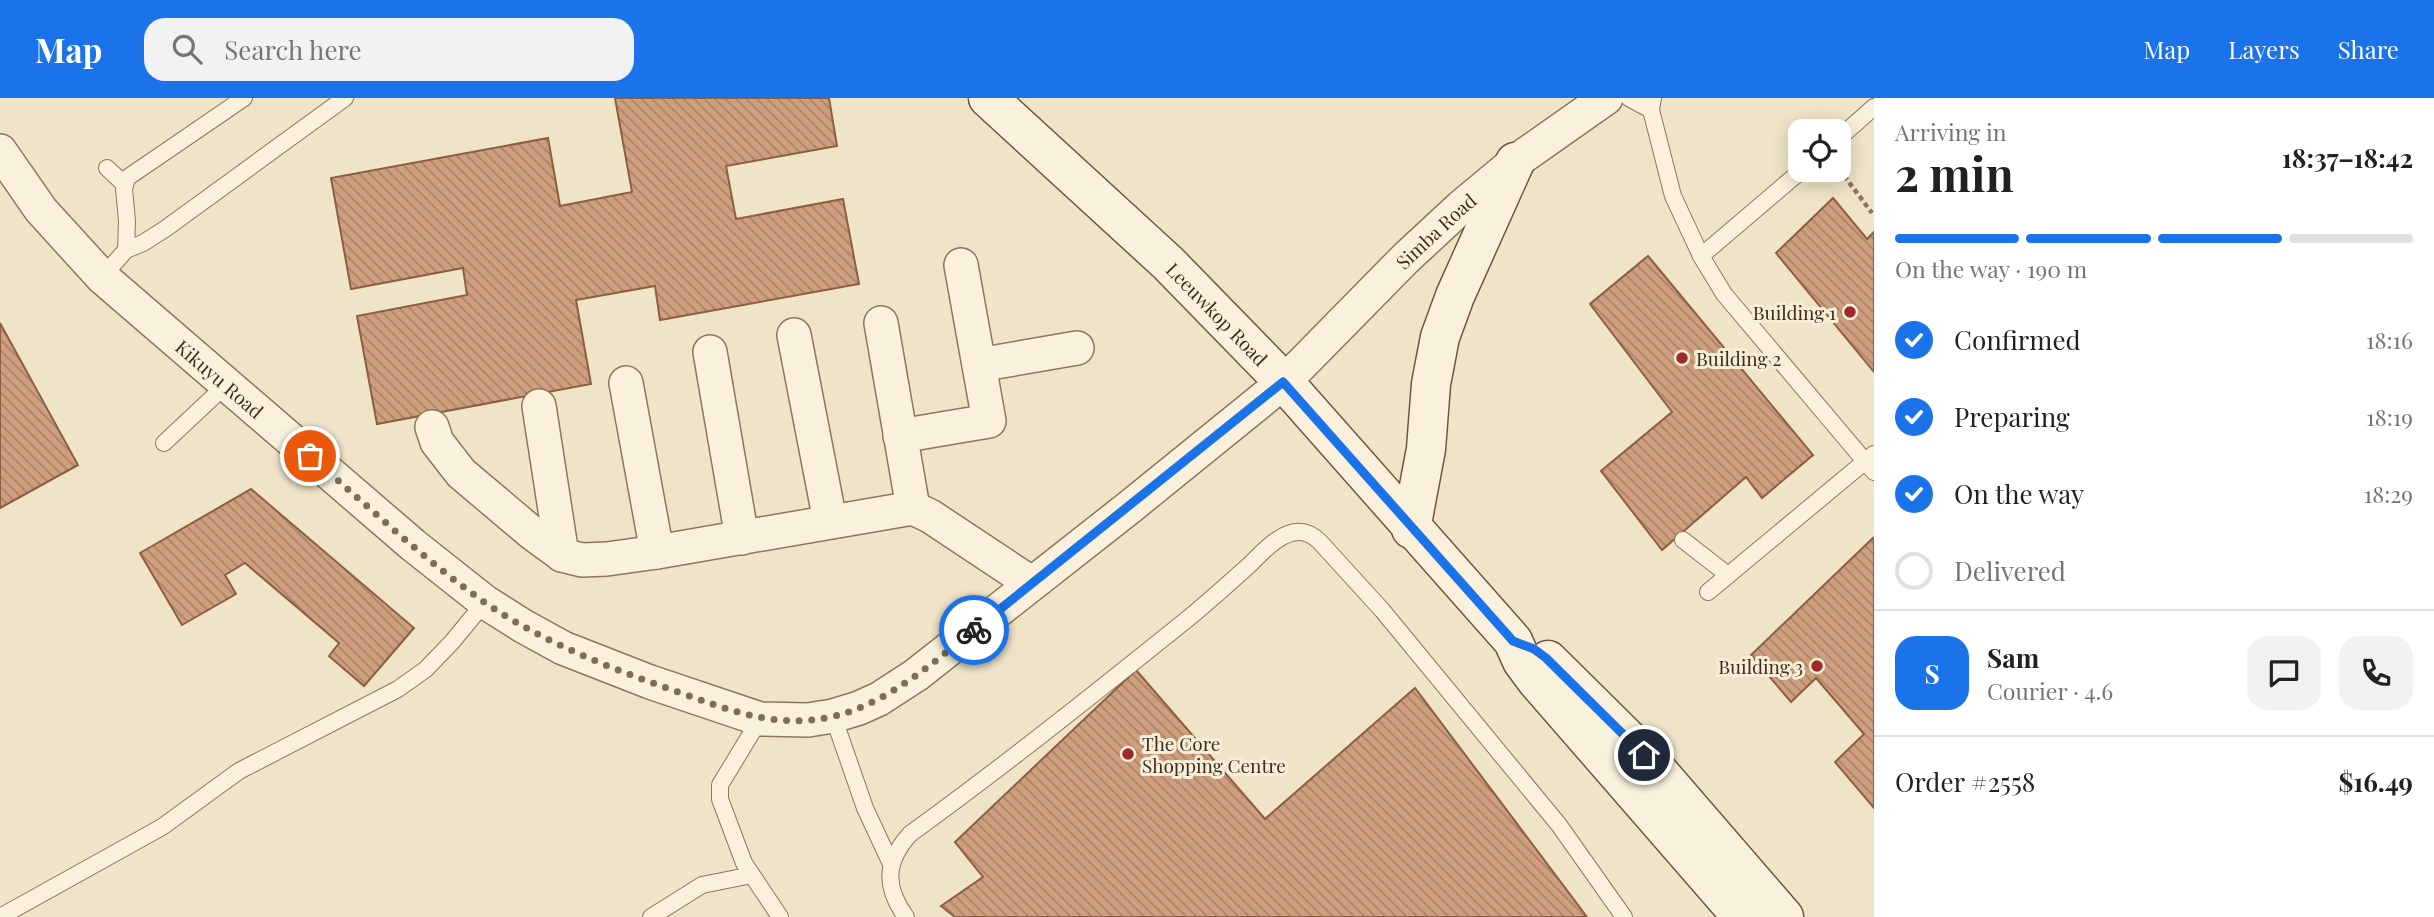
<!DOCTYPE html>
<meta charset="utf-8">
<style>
body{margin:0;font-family:"Playfair Display",serif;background:#f2f2f2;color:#202124;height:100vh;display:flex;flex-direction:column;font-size:26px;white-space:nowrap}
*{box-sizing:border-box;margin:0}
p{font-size:23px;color:#757577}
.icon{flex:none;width:38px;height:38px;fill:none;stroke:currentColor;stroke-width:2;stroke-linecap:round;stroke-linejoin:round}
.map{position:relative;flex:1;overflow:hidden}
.details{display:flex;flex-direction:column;background:#fff;width:560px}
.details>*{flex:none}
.fabs{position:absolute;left:1788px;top:21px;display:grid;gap:14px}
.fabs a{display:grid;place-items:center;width:63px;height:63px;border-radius:14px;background:#fff;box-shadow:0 4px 18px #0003;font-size:35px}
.pin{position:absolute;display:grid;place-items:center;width:60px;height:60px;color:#fff;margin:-30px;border:4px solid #fff;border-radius:50%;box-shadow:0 2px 7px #0007}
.courier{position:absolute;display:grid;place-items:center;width:70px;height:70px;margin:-35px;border:5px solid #1a73e8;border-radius:50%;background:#fff;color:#222;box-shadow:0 2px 9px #0007}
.headline em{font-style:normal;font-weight:700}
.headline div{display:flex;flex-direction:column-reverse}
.headline{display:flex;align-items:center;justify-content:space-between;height:119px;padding:0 21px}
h1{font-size:46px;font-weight:700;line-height:52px}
.bar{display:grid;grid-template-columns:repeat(4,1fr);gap:10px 7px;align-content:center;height:84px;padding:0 21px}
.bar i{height:9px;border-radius:5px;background:#e0e0e0}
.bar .active{background:#1a73e8}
.bar p{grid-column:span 4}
.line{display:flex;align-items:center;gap:18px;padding:0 21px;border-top:2px solid #e0e0e0}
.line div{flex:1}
.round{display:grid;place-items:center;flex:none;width:74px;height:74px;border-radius:21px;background:#f2f2f2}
ol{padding:0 21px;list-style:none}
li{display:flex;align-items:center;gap:21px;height:77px}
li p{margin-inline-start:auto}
li .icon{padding:7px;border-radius:50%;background:#1a73e8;color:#fff;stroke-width:4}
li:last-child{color:#757577}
li i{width:38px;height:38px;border:4px solid #e0e0e0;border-radius:50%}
header{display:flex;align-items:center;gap:42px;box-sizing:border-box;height:98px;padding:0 35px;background:#1a73e8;color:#fff}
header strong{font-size:33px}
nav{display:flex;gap:38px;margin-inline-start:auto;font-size:24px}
.search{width:490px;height:63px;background:#f2f2f2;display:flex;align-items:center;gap:18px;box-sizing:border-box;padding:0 24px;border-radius:21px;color:#757577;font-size:26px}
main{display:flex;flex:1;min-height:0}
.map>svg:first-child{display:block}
.building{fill:url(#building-back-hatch);stroke:#8d5f41;stroke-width:2}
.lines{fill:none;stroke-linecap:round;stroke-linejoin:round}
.lane-casing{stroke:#8d765c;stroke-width:18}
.street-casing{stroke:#8d765c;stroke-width:36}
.secondary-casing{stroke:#6f573f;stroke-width:41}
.path{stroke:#8d765c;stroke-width:4.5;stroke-dasharray:5 3.5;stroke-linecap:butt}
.lane{stroke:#faf1dc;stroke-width:16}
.street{stroke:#faf1dc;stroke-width:33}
.secondary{stroke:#faf1dc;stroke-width:38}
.done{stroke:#7c6e5b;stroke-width:7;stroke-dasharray:0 12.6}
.route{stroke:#1a73e8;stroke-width:9}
.poi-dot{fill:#9e2a2b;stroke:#f7eed8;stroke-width:2.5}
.labels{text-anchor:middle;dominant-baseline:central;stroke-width:6;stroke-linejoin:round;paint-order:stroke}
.street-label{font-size:19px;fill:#3d2e20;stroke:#f7eed8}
.poi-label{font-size:19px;fill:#3d2e20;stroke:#f7eed8;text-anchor:end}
</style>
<header>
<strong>Map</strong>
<div class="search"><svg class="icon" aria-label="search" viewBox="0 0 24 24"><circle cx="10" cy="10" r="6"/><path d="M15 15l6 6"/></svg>Search here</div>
<nav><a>Map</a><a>Layers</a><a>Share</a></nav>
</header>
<main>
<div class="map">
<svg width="1874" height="819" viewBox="0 0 1874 819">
<defs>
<pattern id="building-back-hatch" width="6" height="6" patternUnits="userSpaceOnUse" patternTransform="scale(1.75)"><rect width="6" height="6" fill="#cf9f7d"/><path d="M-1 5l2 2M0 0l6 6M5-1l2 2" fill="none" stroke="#a98266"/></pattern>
</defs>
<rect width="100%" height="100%" fill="#f0e4c8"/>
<g class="building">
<path d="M615,0H829L837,48L726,68L736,121L843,101L859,186L660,222L655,188L576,202L591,286L377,326L357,218L467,197L463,170L351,191L331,80L548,40L560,108L632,94Z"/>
<path d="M1833,100L1867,141L1874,134V274L1776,155Z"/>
<path d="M1648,158L1813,357L1762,400L1746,379L1662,452L1601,373L1672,314L1590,206Z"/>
<path d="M0,225L78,367L0,410Z"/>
<path d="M251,391L414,530L364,588L329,558L339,545L245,465L225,477L236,496L182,527L140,455Z"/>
<path d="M1873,440L1874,442V710L1835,664L1864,636L1816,580L1791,604L1751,557Z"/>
<path d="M1136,572L1265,721L1415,590L1587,819H955L941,808L983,779L955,744Z"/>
</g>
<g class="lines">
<defs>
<g id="lane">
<path d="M1629,0L1651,12"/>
<path d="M1653,0L1651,12L1673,98L1701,158L1724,196L1874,374"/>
<path d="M1839,40L1874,9"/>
<path d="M107,70L124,86"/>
<path d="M126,152L127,123L124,91L127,80L244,0"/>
<path d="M1701,158L1802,72"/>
<path d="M102,179L126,152L143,145L165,131L345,0"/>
<path d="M164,345L227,286"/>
<path d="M1683,442L1728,477"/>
<path d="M1708,494L1874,356"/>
<path d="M833,618L865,710L891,766"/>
<path d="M760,621L720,687V701L744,765L780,819"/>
<path d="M0,819L162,729L239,673L398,591L426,571L452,544L485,504"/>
<path d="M651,819L702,787L752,777"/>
<path d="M906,819C884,789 885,764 910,736C1004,668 1094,596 1185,523C1206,506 1226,488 1246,470C1256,461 1266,449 1277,442C1293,431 1307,431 1320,444L1382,512L1559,727L1624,819"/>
</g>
<g id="street">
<path id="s1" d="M0,53L41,112L102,179L413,447L485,504L523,528L563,550L650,584L760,621L808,622L833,618L859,610L879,601L916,577L1131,408L1284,284L1406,160L1461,109L1515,64L1606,0"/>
<path d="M881,225L913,410"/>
<path d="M794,237L830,423"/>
<path d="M710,254L742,440"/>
<path d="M979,267L1077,250"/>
<path d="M626,285L657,454"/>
<path d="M539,308L562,457"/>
<path d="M432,329L437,344L461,375L532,435L562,457L582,462L607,461L657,454L913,410L930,418L1031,485"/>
<path d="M900,338L989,323L961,167"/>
</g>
<g id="secondary">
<path id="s2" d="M988,0L1168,165L1284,284L1513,543L1522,563L1536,582L1742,819"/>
<path d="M1411,431L1426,351L1431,286L1440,239L1455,198L1515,64"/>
<path d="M1548,562L1644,657L1784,819"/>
</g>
</defs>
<use href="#lane" class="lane-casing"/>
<use href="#street" class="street-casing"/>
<use href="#secondary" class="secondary-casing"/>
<path class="path" d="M1839,71L1872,115"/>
<use href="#lane" class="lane"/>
<use href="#street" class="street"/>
<use href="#secondary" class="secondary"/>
</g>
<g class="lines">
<path class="done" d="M310,358C367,407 422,460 484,504C544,545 612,571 681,595C732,613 779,632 835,618C887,605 932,566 974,532"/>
<path class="route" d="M974,532L1283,284L1513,543L1534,551L1546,560L1644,657"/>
</g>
<g class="poi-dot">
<circle cx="1850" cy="214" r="7"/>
<circle cx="1682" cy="260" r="7"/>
<circle cx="1817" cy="568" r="7"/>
<circle cx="1128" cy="656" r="7"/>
</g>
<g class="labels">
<g class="street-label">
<text stroke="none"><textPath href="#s1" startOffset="1816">Simba Road</textPath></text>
<text stroke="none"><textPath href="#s2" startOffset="315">Leeuwkop Road</textPath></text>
<text stroke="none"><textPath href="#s1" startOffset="318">Kikuyu Road</textPath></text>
</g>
<g class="poi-label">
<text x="1836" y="214">Building 1</text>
<text x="1696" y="260" text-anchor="start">Building 2</text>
<text x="1803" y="568">Building 3</text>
<text x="1142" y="645" text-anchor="start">The Core<tspan x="1142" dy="22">Shopping Centre</tspan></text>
</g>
</g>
</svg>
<div class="fabs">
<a><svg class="icon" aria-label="locate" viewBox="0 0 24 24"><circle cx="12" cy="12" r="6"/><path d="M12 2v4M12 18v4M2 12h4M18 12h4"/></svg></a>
</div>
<div class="pin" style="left:310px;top:358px;background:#ea580c"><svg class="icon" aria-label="bag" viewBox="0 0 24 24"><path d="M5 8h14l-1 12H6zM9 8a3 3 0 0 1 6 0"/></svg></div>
<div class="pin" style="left:1644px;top:657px;background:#1f2937"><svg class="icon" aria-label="home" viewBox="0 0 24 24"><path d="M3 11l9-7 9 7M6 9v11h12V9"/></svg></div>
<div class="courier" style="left:974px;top:532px"><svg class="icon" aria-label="bike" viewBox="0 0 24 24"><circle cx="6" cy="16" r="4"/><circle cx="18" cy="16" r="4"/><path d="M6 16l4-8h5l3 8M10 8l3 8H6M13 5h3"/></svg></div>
</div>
<section class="details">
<div class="headline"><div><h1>2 min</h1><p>Arriving in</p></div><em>18:37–18:42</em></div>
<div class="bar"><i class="active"></i><i class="active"></i><i class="active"></i><i></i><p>On the way · 190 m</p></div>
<ol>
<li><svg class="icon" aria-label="check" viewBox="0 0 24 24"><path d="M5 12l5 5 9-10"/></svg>Confirmed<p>18:16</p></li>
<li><svg class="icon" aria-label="check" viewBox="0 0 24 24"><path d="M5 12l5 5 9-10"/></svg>Preparing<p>18:19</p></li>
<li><svg class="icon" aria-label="check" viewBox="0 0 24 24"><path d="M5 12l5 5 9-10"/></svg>On the way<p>18:29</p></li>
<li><i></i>Delivered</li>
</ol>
<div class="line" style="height:126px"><b class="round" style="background:#1a73e8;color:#fff">S</b><div><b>Sam</b><p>Courier · 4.6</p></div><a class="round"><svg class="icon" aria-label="chat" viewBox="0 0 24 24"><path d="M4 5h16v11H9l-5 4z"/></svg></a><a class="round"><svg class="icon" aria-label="phone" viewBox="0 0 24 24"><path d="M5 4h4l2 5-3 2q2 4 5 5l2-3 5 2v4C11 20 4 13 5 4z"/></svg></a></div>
<div class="line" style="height:91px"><div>Order #2558</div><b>$16.49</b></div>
</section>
</main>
